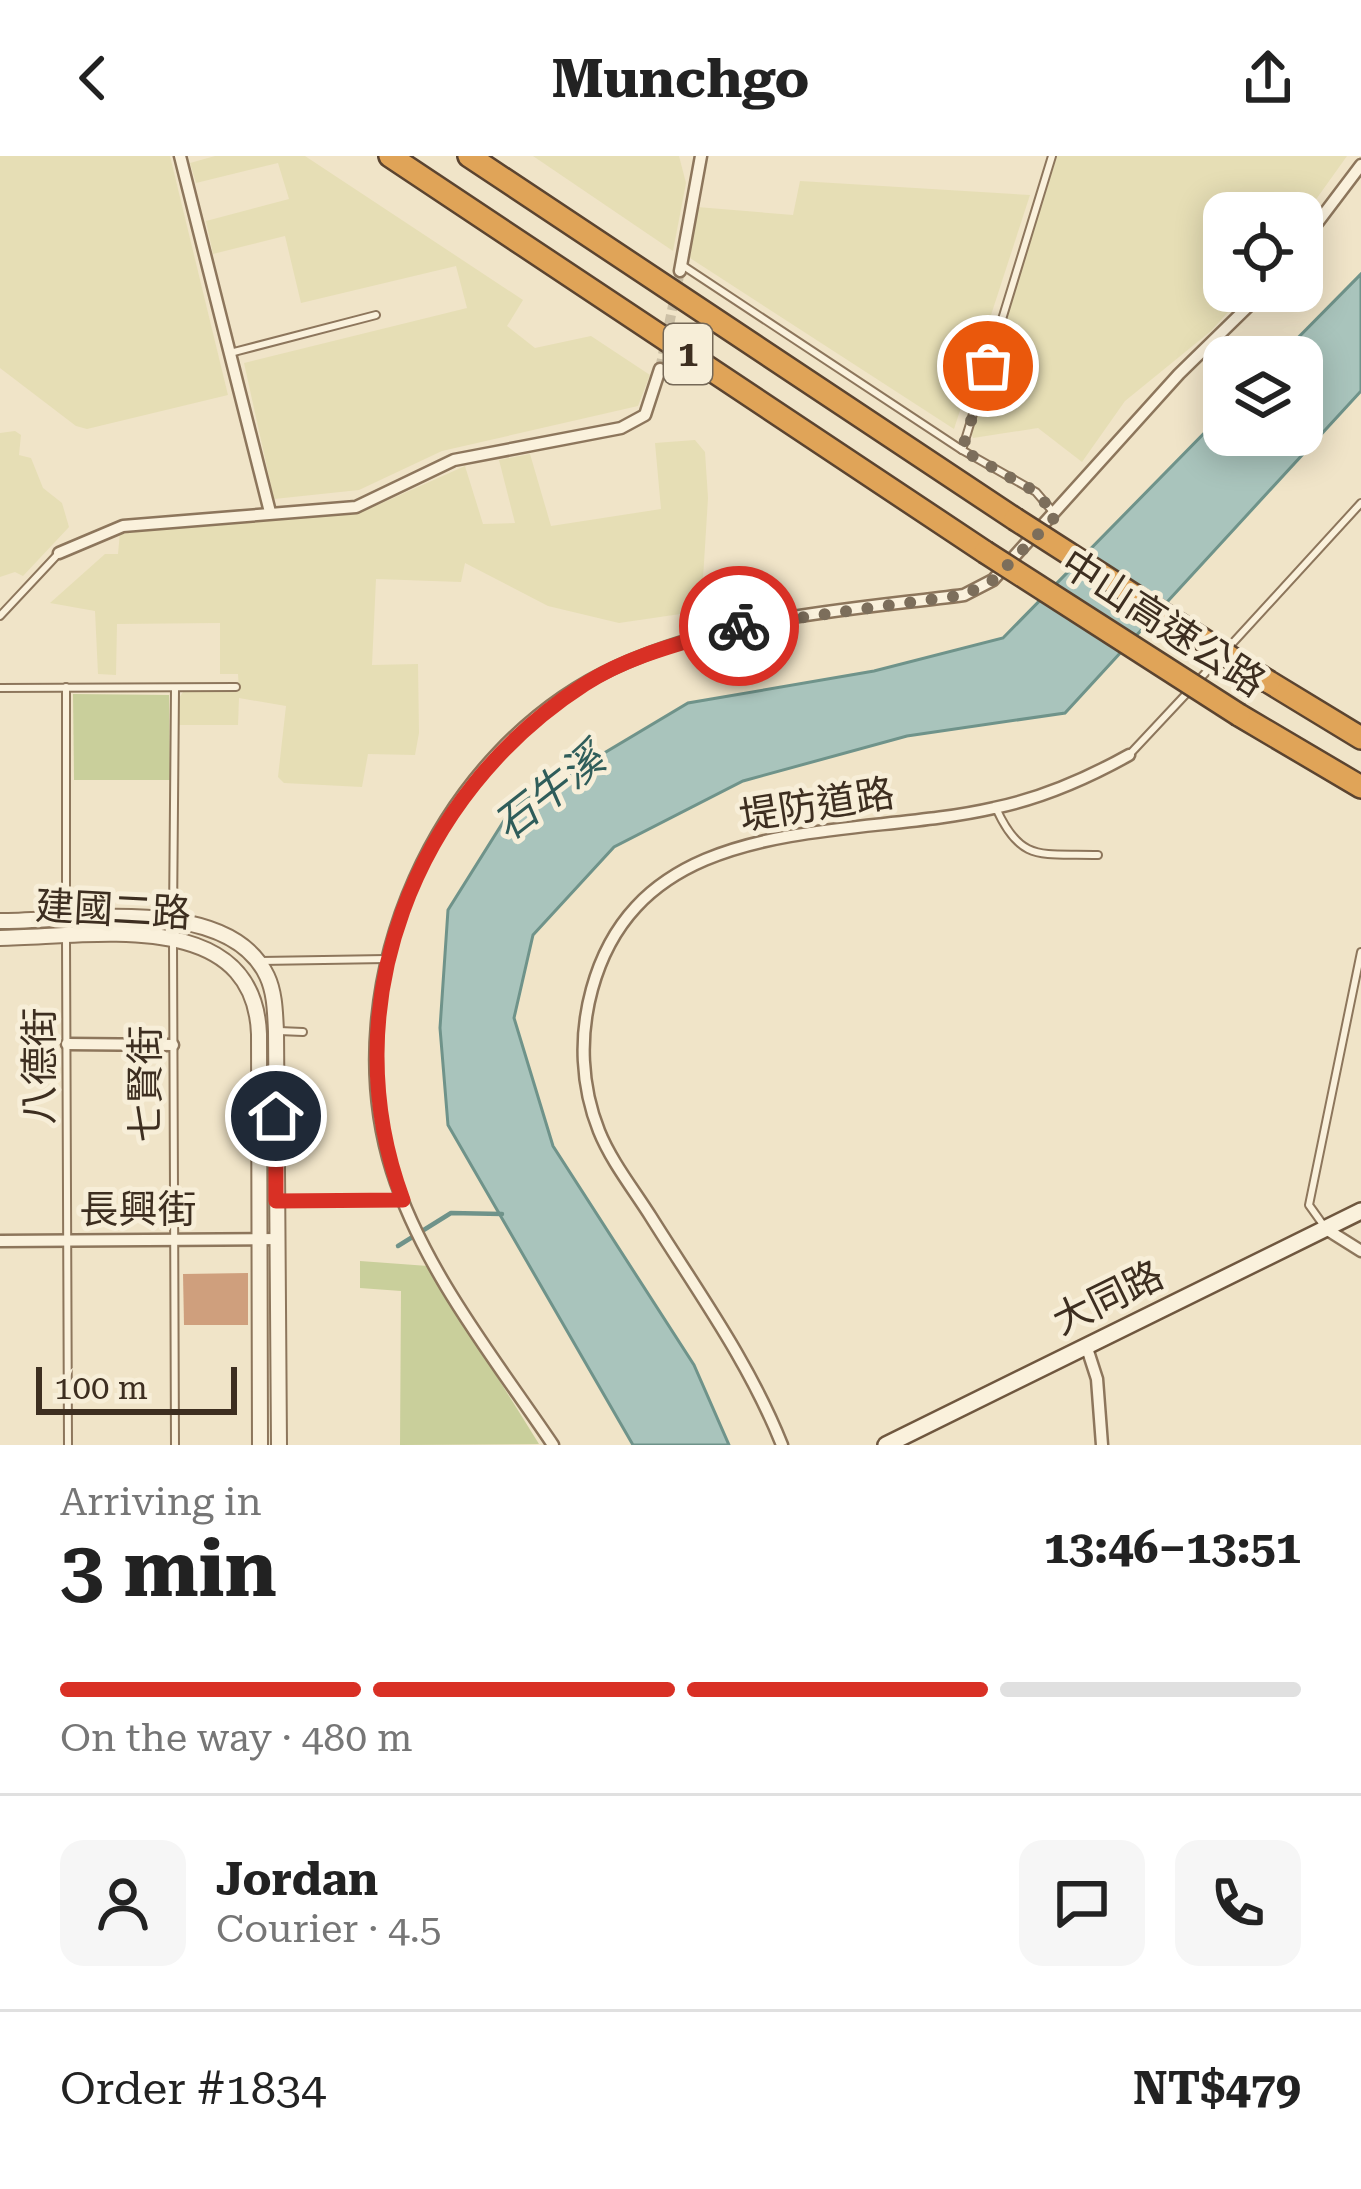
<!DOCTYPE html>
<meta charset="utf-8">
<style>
body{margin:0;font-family:"Roboto Serif","Noto Sans TC",serif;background:#f6f6f6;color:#222;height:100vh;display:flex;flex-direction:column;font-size:45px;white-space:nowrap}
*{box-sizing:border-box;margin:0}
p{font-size:39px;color:#767676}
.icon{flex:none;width:66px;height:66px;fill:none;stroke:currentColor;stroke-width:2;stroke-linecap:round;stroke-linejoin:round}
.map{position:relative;height:1289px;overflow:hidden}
.panel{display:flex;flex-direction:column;background:#fff;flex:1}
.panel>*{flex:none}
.controls{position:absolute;left:1203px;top:36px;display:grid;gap:24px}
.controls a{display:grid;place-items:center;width:120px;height:120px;border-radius:24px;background:#fff;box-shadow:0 6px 30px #0003;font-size:60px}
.scale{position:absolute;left:36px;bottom:30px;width:201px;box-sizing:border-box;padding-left:12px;border:6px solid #3d2e20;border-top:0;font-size:33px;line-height:42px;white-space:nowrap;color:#3d2e20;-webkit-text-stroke:9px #f7eed8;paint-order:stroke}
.pin{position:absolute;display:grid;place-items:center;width:102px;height:102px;color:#fff;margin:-51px;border:6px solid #fff;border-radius:50%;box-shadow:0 3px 12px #0007}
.courier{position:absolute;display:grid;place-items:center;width:120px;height:120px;margin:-60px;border:9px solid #d93025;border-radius:50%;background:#fff;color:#222;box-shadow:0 3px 15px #0007}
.overview em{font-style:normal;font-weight:700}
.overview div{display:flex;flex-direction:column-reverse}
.overview{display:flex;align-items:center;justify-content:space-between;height:204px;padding:0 60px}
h1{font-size:78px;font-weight:700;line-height:90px}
.bar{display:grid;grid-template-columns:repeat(4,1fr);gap:18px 12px;align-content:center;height:144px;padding:0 60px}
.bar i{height:15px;border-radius:9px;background:#e0e0e0}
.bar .current{background:#d93025}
.bar p{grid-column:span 4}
.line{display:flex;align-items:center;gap:30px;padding:0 60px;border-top:3px solid #e0e0e0}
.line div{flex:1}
.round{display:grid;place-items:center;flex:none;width:126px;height:126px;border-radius:24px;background:#f6f6f6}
header{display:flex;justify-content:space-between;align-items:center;height:156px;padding:0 60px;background:#fff;font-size:54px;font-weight:700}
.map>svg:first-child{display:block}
.farmland{fill:#e6deb5}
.green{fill:#c9cf9b}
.water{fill:#a9c4bc;stroke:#6f938a;stroke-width:3}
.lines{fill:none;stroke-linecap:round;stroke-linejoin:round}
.stream{stroke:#6f938a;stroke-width:4.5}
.building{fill:#cf9f7d}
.minor-tunnel{stroke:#ccc0a6;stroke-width:10;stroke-dasharray:10 5;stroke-linecap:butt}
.service-casing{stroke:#8d765c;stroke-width:10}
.minor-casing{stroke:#8d765c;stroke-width:15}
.tertiary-casing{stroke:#8d765c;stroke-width:18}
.secondary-casing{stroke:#6f573f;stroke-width:20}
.motorway-casing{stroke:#5b4430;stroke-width:26}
.service{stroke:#faf1dc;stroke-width:6}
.minor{stroke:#faf1dc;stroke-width:10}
.tertiary{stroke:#faf1dc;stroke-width:14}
.secondary{stroke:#faf1dc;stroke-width:15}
.motorway{stroke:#e0a458;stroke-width:21}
.motorway-bridge-casing{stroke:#5b4430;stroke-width:26;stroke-linecap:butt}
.motorway-bridge{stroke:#e0a458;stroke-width:21}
.done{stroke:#7c6e5b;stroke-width:12;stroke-dasharray:0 21.6}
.route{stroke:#d93025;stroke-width:15}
.labels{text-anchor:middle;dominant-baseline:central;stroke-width:10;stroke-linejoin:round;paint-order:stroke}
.shield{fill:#f7eed8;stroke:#756857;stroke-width:3}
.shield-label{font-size:36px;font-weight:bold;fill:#3d2e20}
.street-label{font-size:39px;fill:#3d2e20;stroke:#f7eed8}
.water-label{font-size:42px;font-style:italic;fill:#2f5d5a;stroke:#f7eed8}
</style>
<header><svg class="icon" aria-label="back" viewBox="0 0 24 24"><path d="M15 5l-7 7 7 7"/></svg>Munchgo<svg class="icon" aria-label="share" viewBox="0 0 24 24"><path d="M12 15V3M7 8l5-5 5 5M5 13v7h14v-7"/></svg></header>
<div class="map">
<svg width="1361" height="1289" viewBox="0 0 1361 1289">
<rect width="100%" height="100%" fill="#f0e4c8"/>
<g class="farmland">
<path d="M0,0H170L228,239L87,273L76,270L0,212Z"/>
<path d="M215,0H305L523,144L507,170L535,192L591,180L650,219L638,250L442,295L359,334L274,343L244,207L467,152L456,110L301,147L285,80L213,98L206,65L289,43L278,7L196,27L190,7Z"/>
<path d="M533,0H679L686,27L673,95Z"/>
<path d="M1057,0H1347L1302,63V57H1224V135H1247L1211,175L1125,245L1082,306L1038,272L973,282L971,276Z"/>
<path d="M800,25L1030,39L954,273L690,102L697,51L793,59Z"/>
<path d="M15,275L21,279L19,299L31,302L43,332L62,347L69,371L23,420L15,416L0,421V277Z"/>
<path d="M695,284L705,296L708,342L701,455L619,467L548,450L465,407L461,426L376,423L372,509L418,508L419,577L415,599L368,598L362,631L284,627L278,621L286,550L239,542L238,569H177V545L183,536L239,534L238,518H220V467L117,468L116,519L98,518L95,455L50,447L105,398H118L120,376L364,355L465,310L483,368L515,367L499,304L530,298L551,370L661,353L655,287Z"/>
</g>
<g class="green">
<path d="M73,538L169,539L170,624H74Z"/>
<path d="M360,1105L428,1110L539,1288L400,1289L401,1135L360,1132Z"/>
</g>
<path class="water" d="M1361,118V235L1065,557L907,580L743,625L614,691L533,779L514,862L553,990L694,1209L729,1289H633L448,969L440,872L448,754L512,652L688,547L874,515L1003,482L1224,257V279H1302V201H1279Z"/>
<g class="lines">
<path class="stream" d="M398,1090L451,1057L502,1058"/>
</g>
<path class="building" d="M248,1117V1169H184L183,1118Z"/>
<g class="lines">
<path class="minor-tunnel" d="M660,213L680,115"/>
<defs>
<g id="service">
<path d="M1052,0L962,294L1036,336L1054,357"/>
<path d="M682,109L962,294"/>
<path d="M230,197L376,159"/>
<path d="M0,460L59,397"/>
<path d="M1197,526L1361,347"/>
<path d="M66,531V763"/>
<path d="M0,532L236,531"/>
<path d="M1129,599L1188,536"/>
<path d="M996,652C1021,708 1042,697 1098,699"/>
<path d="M173,763L175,533"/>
<path d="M66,783L68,1289"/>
<path d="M173,786L175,1289"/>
<path d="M261,805L386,803"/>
<path d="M279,875L303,876"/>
<path d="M280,1045L403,1044"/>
<path d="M1324,1070L1309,1049L1361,796"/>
</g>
<g id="minor">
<path d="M180,0L270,356"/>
<path d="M1302,87L1361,9"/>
<path d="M680,115L701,0"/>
<path d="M59,397L123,370L356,351L454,304L621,272L645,259L660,213"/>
<path d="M67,888L173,889"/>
<path d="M1326,1073L1361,1095"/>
<path d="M0,1085L277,1083"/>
<path d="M1086,1189L1097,1223L1102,1289"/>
<path d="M553,1289C495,1203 424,1115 392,1015C333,827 436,592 618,510C726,461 848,454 964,439L993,424L1179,218L1264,135"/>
<path d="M782,1289C749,1206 698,1136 651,1061C634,1034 611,1005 599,975C581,930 579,880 592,833C642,651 851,685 994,652C1043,642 1086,623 1129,599"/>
</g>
<g id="tertiary">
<path d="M0,765C75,765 229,738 267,820C275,837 275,857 276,875L279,1289"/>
<path d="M0,782C91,781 254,749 259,878L260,1289"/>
</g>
<path id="secondary" d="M886,1289L1361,1055"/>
<g id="motorway">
<path d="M390,0L985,396"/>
<path d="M469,0L1015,363"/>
<path d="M1269,526L1361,582"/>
<path d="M1239,559L1361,631"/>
</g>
</defs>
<use href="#service" class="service-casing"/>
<use href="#minor" class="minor-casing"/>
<use href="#tertiary" class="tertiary-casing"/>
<use href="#secondary" class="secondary-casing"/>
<use href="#motorway" class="motorway-casing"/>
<use href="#service" class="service"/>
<use href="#minor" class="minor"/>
<use href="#tertiary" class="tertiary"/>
<use href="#secondary" class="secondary"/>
<use href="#motorway" class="motorway"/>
<defs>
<g id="motorway-bridge">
<path d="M1015,363L1269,526"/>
<path d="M985,396L1239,559"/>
</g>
</defs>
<use href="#motorway-bridge" class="motorway-bridge-casing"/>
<use href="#motorway-bridge" class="motorway-bridge"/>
</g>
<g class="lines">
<path class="done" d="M739,470L964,439L993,424L1056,360L1036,336L962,294L988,210"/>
<path class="route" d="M276,960V1045L403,1044C331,851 414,638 585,528C631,498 687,486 739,470"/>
</g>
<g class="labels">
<rect class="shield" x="664" y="168" width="48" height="60" rx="9"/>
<g class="shield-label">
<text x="688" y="198">1</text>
</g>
<g class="street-label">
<text transform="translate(1163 467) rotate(33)">中山高速公路</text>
<text transform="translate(817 649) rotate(-9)">堤防道路</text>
<text transform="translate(113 754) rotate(3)">建國二路</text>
<text transform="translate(40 910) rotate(-90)">八德街</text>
<text transform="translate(146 928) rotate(-90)">七賢街</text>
<text x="138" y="1054">長興街</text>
<text transform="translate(1108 1142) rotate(-26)">大同路</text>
</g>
<g class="water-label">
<text transform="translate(549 636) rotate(-38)">石牛溪</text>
</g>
</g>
</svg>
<div class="controls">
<a><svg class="icon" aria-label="locate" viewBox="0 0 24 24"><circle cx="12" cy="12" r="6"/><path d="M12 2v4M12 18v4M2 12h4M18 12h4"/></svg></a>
<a><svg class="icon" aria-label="layers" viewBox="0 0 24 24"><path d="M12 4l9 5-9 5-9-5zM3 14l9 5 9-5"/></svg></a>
</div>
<div class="scale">100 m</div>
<div class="pin" style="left:988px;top:210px;background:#ea580c"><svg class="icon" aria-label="bag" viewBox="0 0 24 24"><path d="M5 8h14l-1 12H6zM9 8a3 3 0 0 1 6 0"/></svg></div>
<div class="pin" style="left:276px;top:960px;background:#1f2937"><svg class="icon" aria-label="home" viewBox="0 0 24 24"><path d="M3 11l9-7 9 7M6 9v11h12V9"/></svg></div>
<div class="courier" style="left:739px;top:470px"><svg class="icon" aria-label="bike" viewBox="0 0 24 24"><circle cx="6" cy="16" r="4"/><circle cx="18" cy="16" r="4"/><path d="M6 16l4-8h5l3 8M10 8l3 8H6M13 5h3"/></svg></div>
</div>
<section class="panel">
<div class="overview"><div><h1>3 min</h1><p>Arriving in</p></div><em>13:46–13:51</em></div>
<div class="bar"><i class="current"></i><i class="current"></i><i class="current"></i><i></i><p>On the way · 480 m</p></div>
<div class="line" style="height:216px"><a class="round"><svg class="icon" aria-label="person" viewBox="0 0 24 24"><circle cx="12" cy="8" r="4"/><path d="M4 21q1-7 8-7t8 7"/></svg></a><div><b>Jordan</b><p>Courier · 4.5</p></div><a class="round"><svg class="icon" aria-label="chat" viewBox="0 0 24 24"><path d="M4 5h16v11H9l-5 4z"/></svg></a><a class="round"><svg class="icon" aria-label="phone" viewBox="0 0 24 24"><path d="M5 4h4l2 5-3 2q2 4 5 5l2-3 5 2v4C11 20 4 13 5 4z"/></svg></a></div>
<div class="line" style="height:156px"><div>Order #1834</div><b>NT$479</b></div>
</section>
